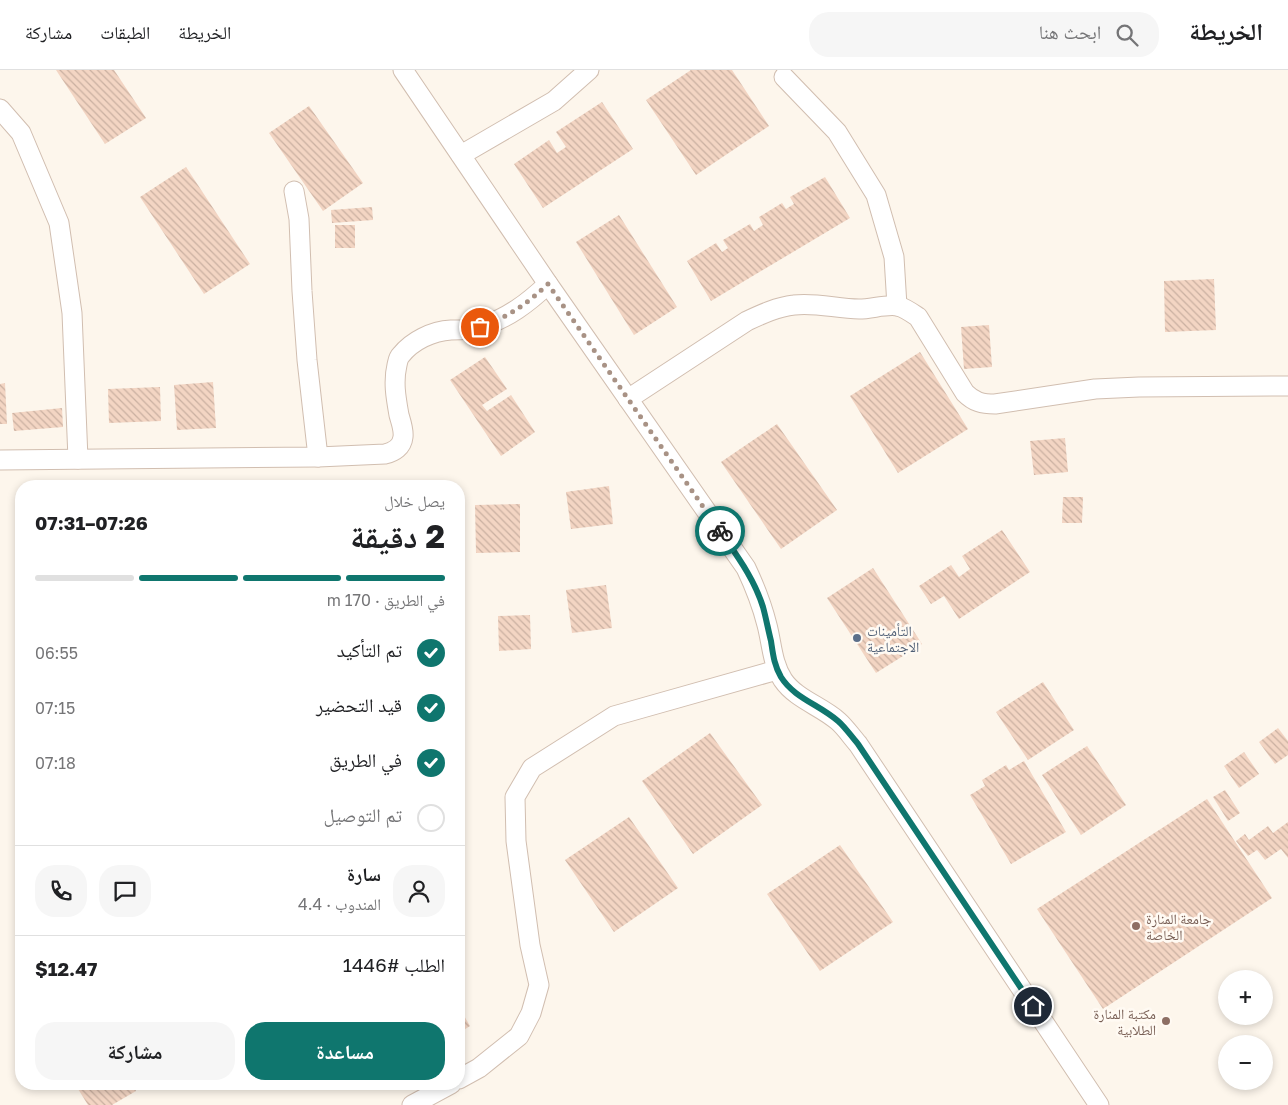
<!DOCTYPE html>
<html lang="ar">
<meta charset="utf-8">
<style>
body{margin:0;font-family:"Golos Text","Noto Naskh Arabic",sans-serif;background:#f6f6f6;color:#202124;direction:rtl;height:100vh;display:flex;flex-direction:column;font-size:19px;white-space:nowrap}
*{box-sizing:border-box;margin:0}
p{font-size:16px;color:#757577}
.icon{flex:none;width:28px;height:28px;fill:none;stroke:currentColor;stroke-width:2;stroke-linecap:round;stroke-linejoin:round}
.map{position:relative;flex:1;overflow:hidden;direction:ltr}
.side{position:absolute;left:15px;top:410px;width:450px;height:610px;display:flex;flex-direction:column;background:#fff;border-radius:20px;box-shadow:0 2px 8px #0003;direction:rtl}
.side>*{flex:none}
.controls{position:absolute;left:1218px;top:900px;display:grid;gap:10px}
.controls a{display:grid;place-items:center;width:55px;height:55px;border-radius:50%;background:#fff;box-shadow:0 2px 8px #0003;font-size:25px}
.pin{position:absolute;display:grid;place-items:center;width:42px;height:42px;color:#fff;margin:-21px;border:2px solid #fff;border-radius:50%;box-shadow:0 1px 5px #0007}
.courier{position:absolute;display:grid;place-items:center;width:50px;height:50px;margin:-25px;border:4px solid #0f766e;border-radius:50%;background:#fff;color:#222;box-shadow:0 1px 6px #0007}
.overview em{font-style:normal;font-weight:700}
.overview div{display:flex;flex-direction:column-reverse}
.overview{display:flex;align-items:center;justify-content:space-between;height:85px;padding:0 20px}
h1{font-size:32px;font-weight:700;line-height:38px}
.bar{display:grid;grid-template-columns:repeat(4,1fr);gap:8px 5px;align-content:center;height:60px;padding:0 20px}
.bar i{height:6px;border-radius:4px;background:#e0e0e0}
.bar .on{background:#0f766e}
.bar p{grid-column:span 4}
.line{display:flex;align-items:center;gap:12px;padding:0 20px;border-top:1px solid #e0e0e0}
.line div{flex:1}
.round{display:grid;place-items:center;flex:none;width:52px;height:52px;border-radius:20px;background:#f6f6f6}
ol{padding:0 20px;list-style:none}
li{display:flex;align-items:center;gap:15px;height:55px}
li p{margin-inline-start:auto}
li .icon{padding:5px;border-radius:50%;background:#0f766e;color:#fff;stroke-width:4}
li:last-child{color:#757577}
li i{width:28px;height:28px;border:2px solid #e0e0e0;border-radius:50%}
.action{display:flex;gap:10px;margin-top:auto;padding:10px 20px}
.action a{flex:1;height:58px;border-radius:20px;background:#0f766e;color:#fff;font-size:20px;font-weight:700;line-height:58px;text-align:center}
.action a+a{background:#f6f6f6;color:#202124}
header{display:flex;align-items:center;gap:30px;box-sizing:border-box;height:70px;padding:0 25px;background:#fff;border-bottom:1px solid #e0e0e0}
header strong{font-size:24px}
nav{display:flex;gap:28px;margin-inline-start:auto;font-size:18px}
.search{width:350px;height:45px;background:#f6f6f6;display:flex;align-items:center;gap:12px;box-sizing:border-box;padding:0 18px;border-radius:20px;color:#757577;font-size:19px}
.map>svg:first-child{display:block}
.building{fill:url(#building-back-hatch)}
.lines{fill:none;stroke-linecap:round;stroke-linejoin:round}
.minor-casing{stroke:#d1beb0;stroke-width:21}
.minor{stroke:#fff;stroke-width:19}
.done{stroke:#a89285;stroke-width:5;stroke-dasharray:0 9}
.route{stroke:#0f766e;stroke-width:6}
.service-dot{fill:#5c6f8a;stroke:#fffaf3;stroke-width:2}
.education-dot{fill:#8d6e63;stroke:#fffaf3;stroke-width:2}
.labels{text-anchor:middle;dominant-baseline:central;stroke-width:5;stroke-linejoin:round;paint-order:stroke}
.service-label{font-size:14px;fill:#4e5e75;stroke:#fffaf3;text-anchor:start}
.education-label{font-size:14px;fill:#785e54;stroke:#fffaf3;text-anchor:start}
</style>
<header>
<strong>الخريطة</strong>
<div class="search"><svg class="icon" aria-label="search" viewBox="0 0 24 24"><circle cx="10" cy="10" r="6"/><path d="M15 15l6 6"/></svg>ابحث هنا</div>
<nav><a>الخريطة</a><a>الطبقات</a><a>مشاركة</a></nav>
</header>
<div class="map">
<svg width="1288" height="1035" viewBox="0 0 1288 1035">
<defs>
<pattern id="building-back-hatch" width="6" height="6" patternUnits="userSpaceOnUse" patternTransform="scale(1.25)"><rect width="6" height="6" fill="#f3d5c3"/><path d="M-1 5l2 2M0 0l6 6M5-1l2 2" fill="none" stroke="#cab0a1"/></pattern>
</defs>
<rect width="100%" height="100%" fill="#fdf6ec"/>
<g class="building">
<path d="M56,0H114L146,48L105,74Z"/>
<path d="M691,0H732L769,56L696,105L646,30Z"/>
<path d="M602,32L633,79L543,138L514,94L549,70L557,83L566,77L556,62Z"/>
<path d="M309,36L363,113L323,141L269,63Z"/>
<path d="M186,97L250,194L204,224L140,127Z"/>
<path d="M825,107L850,148L711,231L687,191L716,173L722,182L728,178L723,170L750,154L754,161L763,155L759,147L782,133L786,139L794,134L790,127Z"/>
<path d="M372,137L373,150L332,153L331,140Z"/>
<path d="M619,145L677,237L634,265L576,172Z"/>
<rect x="335" y="155" width="20" height="23"/>
<path d="M1214,209L1216,260L1165,262L1164,211Z"/>
<path d="M989,255L992,297L964,299L961,257Z"/>
<path d="M920,282L968,359L898,403L850,326Z"/>
<path d="M485,287L507,319L482,335L487,341L511,325L535,362L501,386L450,310Z"/>
<path d="M213,312L216,358L177,360L174,315Z"/>
<path d="M5,313L7,354H0V314Z"/>
<path d="M160,317L161,351L109,353L108,319Z"/>
<path d="M62,338L63,357L14,361L12,343Z"/>
<path d="M777,354L837,440L781,479L721,392Z"/>
<path d="M1065,368L1068,402L1034,405L1030,371Z"/>
<path d="M609,416L613,454L571,459L566,422Z"/>
<path d="M1063,427H1083L1082,453H1062Z"/>
<path d="M520,434V482L476,483L475,435Z"/>
<path d="M1002,460L1030,502L959,549L944,526L931,534L919,516L951,495L959,507L970,499L962,486Z"/>
<path d="M873,498L922,574L876,603L827,528Z"/>
<path d="M606,515L612,558L572,563L566,520Z"/>
<path d="M530,545L531,579L499,581L498,546Z"/>
<path d="M1043,612L1074,660L1028,690L996,642Z"/>
<path d="M1278,658L1288,671V685L1275,694L1259,672Z"/>
<path d="M710,663L762,735L693,784L642,711Z"/>
<path d="M1087,676L1126,735L1081,765L1042,705Z"/>
<path d="M1244,682L1259,704L1239,718L1224,696Z"/>
<path d="M1024,691L1066,762L1011,794L970,725L985,716L982,710L1006,695L1009,700Z"/>
<path d="M1225,720L1240,743L1228,751L1213,727Z"/>
<path d="M1207,729L1272,828L1103,939L1037,839Z"/>
<path d="M629,747L678,818L614,862L565,790Z"/>
<path d="M1288,752V788L1281,779L1265,790L1257,780L1248,786L1236,771L1245,764L1249,770L1268,756L1273,763Z"/>
<path d="M840,775L893,852L820,901L767,824Z"/>
<path d="M459,937L470,956L459,963Z"/>
<path d="M75,1014H132L136,1021L112,1035H88Z"/>
</g>
<g class="lines">
<defs>
<g id="minor">
<path d="M403,0L548,214L746,498C755,517 762,535 767,555C772,574 772,593 783,610C796,629 821,636 838,651C845,657 851,666 858,674L1099,1035"/>
<path d="M784,7L837,62L876,125L894,187L897,236"/>
<path d="M0,39L21,63L59,153L72,243L78,389"/>
<path d="M461,85L554,31L589,0"/>
<path d="M294,121L299,149L302,221L307,290L318,387"/>
<path d="M628,329L747,251C762,244 777,237 794,235C815,232 838,239 859,239C872,239 885,234 898,236C905,238 912,243 918,247L965,323C974,332 982,334 995,334L1095,319L1139,317L1288,316"/>
<path d="M0,390L318,387L385,384C394,382 402,377 403,367C404,360 401,352 399,345C396,328 393,312 397,295C398,291 398,288 401,285C412,271 432,261 451,260C462,260 471,260 481,257C508,248 528,233 548,214"/>
<path d="M459,1009L479,998L519,966L531,943L539,915L530,875L516,771L515,727L532,698L614,646L777,600"/>
<path d="M412,1035L451,1014"/>
</g>
</defs>
<use href="#minor" class="minor-casing"/>
<use href="#minor" class="minor"/>
</g>
<g class="lines">
<path class="done" d="M480,257C508,247 527,234 548,214L720,461"/>
<path class="route" d="M720,461C737,486 754,508 763,537C766,548 768,559 771,571C773,584 774,595 781,607C794,628 820,635 838,651C845,657 851,666 858,674L1033,936"/>
</g>
<circle class="service-dot" cx="857" cy="568" r="5"/>
<g class="education-dot">
<circle cx="1136" cy="856" r="5"/>
<circle cx="1166" cy="951" r="5"/>
</g>
<g class="labels">
<g class="service-label">
<text x="867" y="560">التأمينات<tspan x="867" dy="16">الاجتماعية</tspan></text>
</g>
<g class="education-label">
<text x="1146" y="848">جامعة المنارة<tspan x="1146" dy="16">الخاصة</tspan></text>
<text x="1156" y="943" text-anchor="end">مكتبة المنارة<tspan x="1156" dy="16">الطلابية</tspan></text>
</g>
</g>
</svg>
<div class="controls">
<a>+</a>
<a>−</a>
</div>
<div class="pin" style="left:480px;top:257px;background:#ea580c"><svg class="icon" aria-label="bag" viewBox="0 0 24 24"><path d="M5 8h14l-1 12H6zM9 8a3 3 0 0 1 6 0"/></svg></div>
<div class="pin" style="left:1033px;top:936px;background:#1f2937"><svg class="icon" aria-label="home" viewBox="0 0 24 24"><path d="M3 11l9-7 9 7M6 9v11h12V9"/></svg></div>
<div class="courier" style="left:720px;top:461px"><svg class="icon" aria-label="bike" viewBox="0 0 24 24"><circle cx="6" cy="16" r="4"/><circle cx="18" cy="16" r="4"/><path d="M6 16l4-8h5l3 8M10 8l3 8H6M13 5h3"/></svg></div>
<section class="side">
<div class="overview"><div><h1>2 دقيقة</h1><p>يصل خلال</p></div><em>07:26–07:31</em></div>
<div class="bar"><i class="on"></i><i class="on"></i><i class="on"></i><i></i><p>في الطريق · 170 m</p></div>
<ol>
<li><svg class="icon" aria-label="check" viewBox="0 0 24 24"><path d="M5 12l5 5 9-10"/></svg>تم التأكيد<p>06:55</p></li>
<li><svg class="icon" aria-label="check" viewBox="0 0 24 24"><path d="M5 12l5 5 9-10"/></svg>قيد التحضير<p>07:15</p></li>
<li><svg class="icon" aria-label="check" viewBox="0 0 24 24"><path d="M5 12l5 5 9-10"/></svg>في الطريق<p>07:18</p></li>
<li><i></i>تم التوصيل</li>
</ol>
<div class="line" style="height:90px"><a class="round"><svg class="icon" aria-label="person" viewBox="0 0 24 24"><circle cx="12" cy="8" r="4"/><path d="M4 21q1-7 8-7t8 7"/></svg></a><div><b>سارة</b><p>المندوب · 4.4</p></div><a class="round"><svg class="icon" aria-label="chat" viewBox="0 0 24 24"><path d="M4 5h16v11H9l-5 4z"/></svg></a><a class="round"><svg class="icon" aria-label="phone" viewBox="0 0 24 24"><path d="M5 4h4l2 5-3 2q2 4 5 5l2-3 5 2v4C11 20 4 13 5 4z"/></svg></a></div>
<div class="line" style="height:65px"><div>الطلب #1446</div><b>$12.47</b></div>
<div class="action"><a>مساعدة</a><a>مشاركة</a></div>
</section>
</div>
